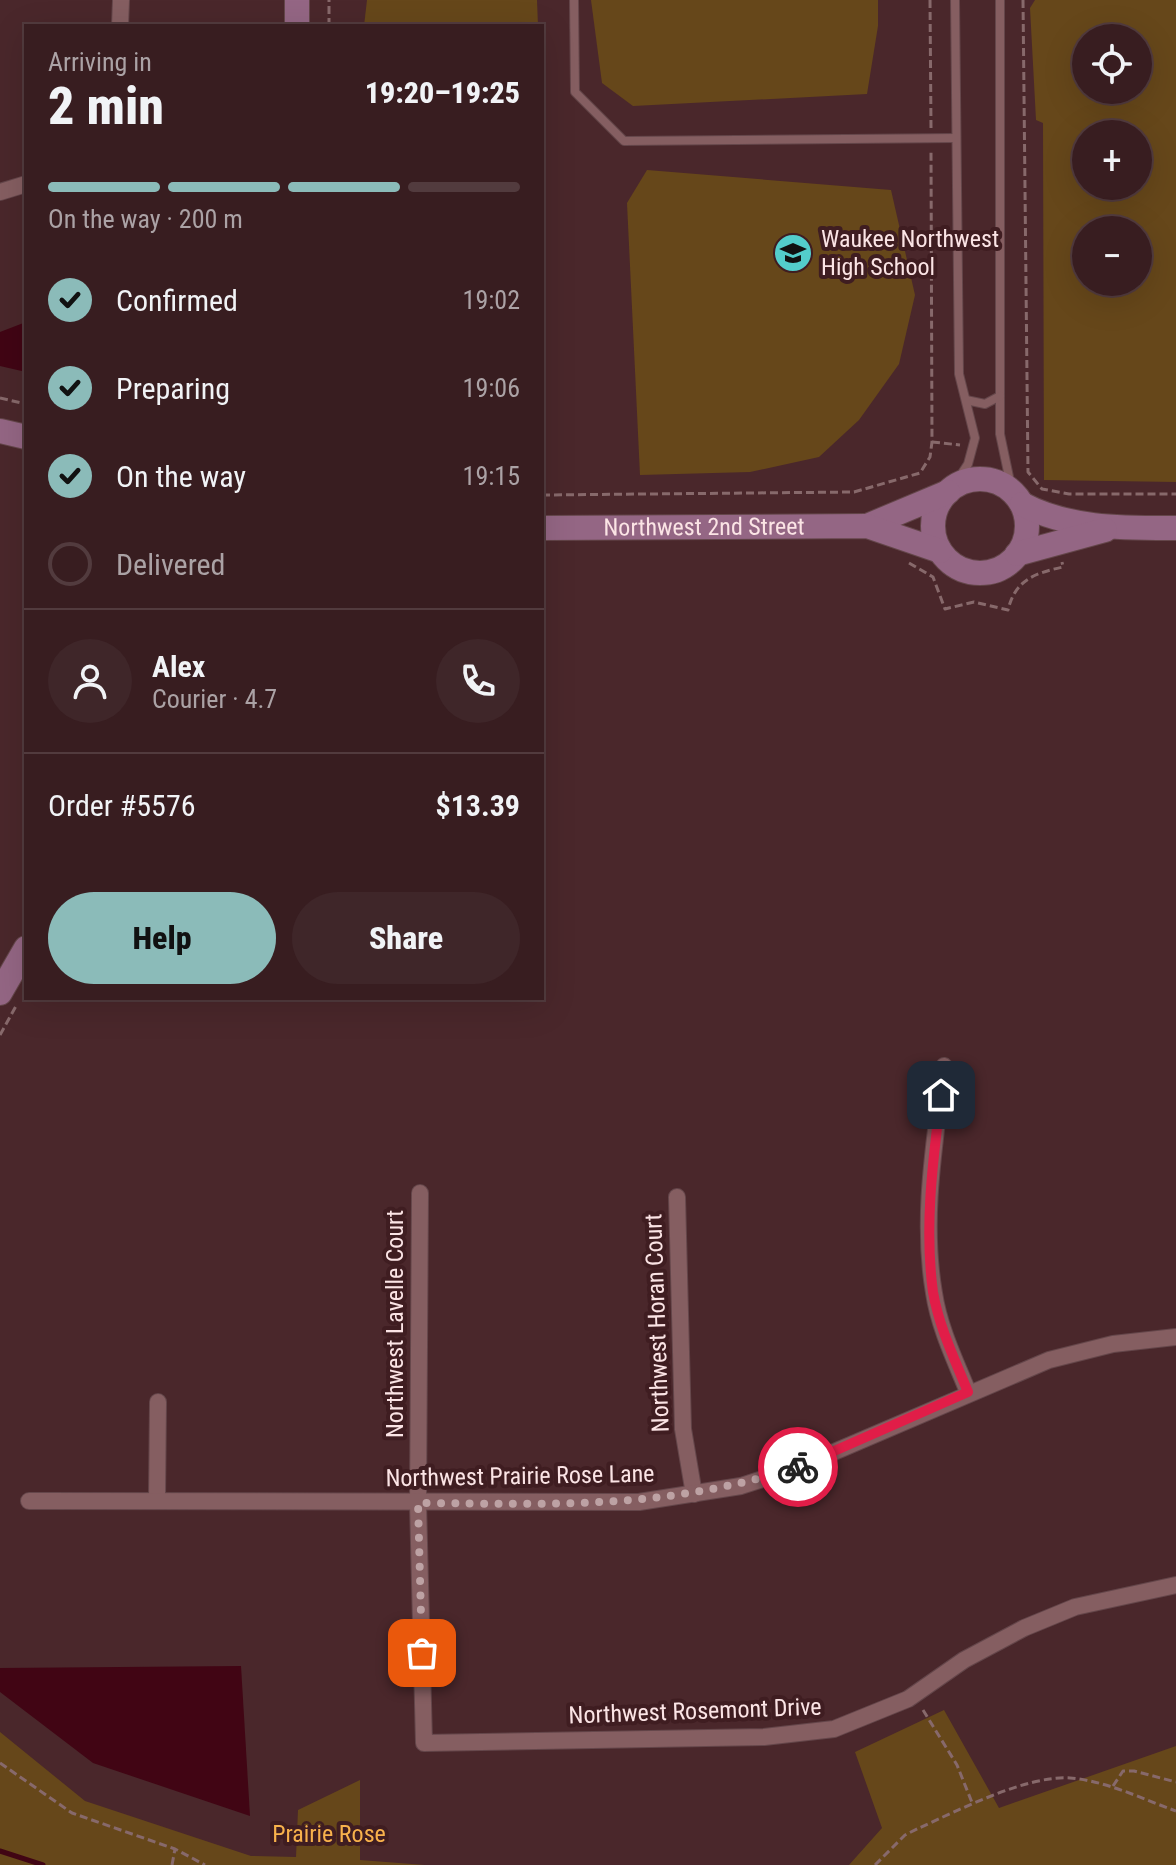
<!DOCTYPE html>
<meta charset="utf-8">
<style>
body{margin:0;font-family:"Roboto Condensed",sans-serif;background:#3f2629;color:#f1f3f6;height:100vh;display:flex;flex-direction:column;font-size:30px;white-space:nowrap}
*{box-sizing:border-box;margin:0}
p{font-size:26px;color:#aba2a5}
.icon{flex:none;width:44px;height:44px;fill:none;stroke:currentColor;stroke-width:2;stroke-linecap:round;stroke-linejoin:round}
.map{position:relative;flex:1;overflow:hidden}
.details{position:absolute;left:24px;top:24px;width:520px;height:976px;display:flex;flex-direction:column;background:#381d20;border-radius:0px;box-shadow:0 8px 32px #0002,0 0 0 2px #523b3e}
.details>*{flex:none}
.tools{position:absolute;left:1072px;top:24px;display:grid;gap:16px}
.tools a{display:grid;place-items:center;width:80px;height:80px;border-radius:50%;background:#381d20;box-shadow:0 8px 32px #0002,0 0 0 2px #523b3e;font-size:40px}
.pin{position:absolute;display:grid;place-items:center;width:68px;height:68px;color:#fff;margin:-34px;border-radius:16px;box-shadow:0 4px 12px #0006}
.courier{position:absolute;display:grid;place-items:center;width:80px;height:80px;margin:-40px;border:6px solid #e11d48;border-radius:50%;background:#fff;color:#222;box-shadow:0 2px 10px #0007}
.summary em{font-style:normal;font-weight:800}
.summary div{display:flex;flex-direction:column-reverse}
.summary{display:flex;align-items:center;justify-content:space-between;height:136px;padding:0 24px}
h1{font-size:52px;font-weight:800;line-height:60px}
.bar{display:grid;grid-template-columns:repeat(4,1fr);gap:12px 8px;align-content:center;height:96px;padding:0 24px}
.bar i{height:10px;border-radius:6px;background:#523b3e}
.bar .current{background:#8bbbb9}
.bar p{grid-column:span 4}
.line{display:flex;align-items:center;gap:20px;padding:0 24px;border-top:2px solid #523b3e}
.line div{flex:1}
.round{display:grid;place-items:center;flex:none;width:84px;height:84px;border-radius:42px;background:#3f2629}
ol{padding:0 24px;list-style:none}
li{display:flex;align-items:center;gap:24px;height:88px}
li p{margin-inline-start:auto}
li .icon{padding:8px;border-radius:50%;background:#8bbbb9;color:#111;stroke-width:4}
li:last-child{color:#aba2a5}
li i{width:44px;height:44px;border:4px solid #523b3e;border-radius:50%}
.primary-button{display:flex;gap:16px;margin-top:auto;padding:16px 24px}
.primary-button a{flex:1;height:92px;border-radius:48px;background:#8bbbb9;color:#111;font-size:32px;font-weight:800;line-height:92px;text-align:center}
.primary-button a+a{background:#3f2629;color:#f1f3f6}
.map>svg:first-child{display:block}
.green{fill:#66471a;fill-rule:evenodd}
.water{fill:#410514}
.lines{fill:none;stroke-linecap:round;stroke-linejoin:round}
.stream{stroke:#410514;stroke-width:5}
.lane-casing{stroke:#64464a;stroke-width:10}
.street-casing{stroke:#64464a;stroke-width:18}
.secondary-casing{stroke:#64464a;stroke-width:26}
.path{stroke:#87696b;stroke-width:3;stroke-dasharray:8 4;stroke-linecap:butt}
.lane{stroke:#855e61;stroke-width:8}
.street{stroke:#855e61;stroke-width:16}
.secondary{stroke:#946684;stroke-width:24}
.done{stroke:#bda2a4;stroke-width:8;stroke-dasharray:0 14.4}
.route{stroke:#e11d48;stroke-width:10}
.labels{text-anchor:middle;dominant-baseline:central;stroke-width:8;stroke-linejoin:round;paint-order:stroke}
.poi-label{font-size:24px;fill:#fbe4e5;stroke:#3f1d21;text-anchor:start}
.street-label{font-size:24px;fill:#fbe4e5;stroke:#3f1d21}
.park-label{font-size:24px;fill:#f8b24c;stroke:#3f1d21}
</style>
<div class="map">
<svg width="1176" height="1865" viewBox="0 0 1176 1865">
<rect width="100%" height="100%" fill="#4a272b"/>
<g class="green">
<path d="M367,0H537L538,26H364Z"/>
<path d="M591,0H878V26L867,94L633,106L602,83Z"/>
<path d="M1035,0H1176V482L1044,480L1043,123L1036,120L1030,8ZM1086,38H1138V90H1086ZM1086,134H1138V186H1086ZM1086,230H1138V282H1086Z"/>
<path d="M647,170L891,190L915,295L899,364L859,420L819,457L750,472L640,475L627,203Z"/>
<path d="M944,1710L999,1808L1176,1746V1865H849L882,1828L855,1752Z"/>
<path d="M0,1732L85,1801L251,1856L296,1857L298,1810L360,1780V1860L425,1865H0Z"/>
</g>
<g class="water">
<path d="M26,322V372L0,366V332Z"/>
<path d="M241,1666L250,1816L93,1763L0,1692V1668Z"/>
</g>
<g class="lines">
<path class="stream" d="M0,1851L43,1865"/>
<defs>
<g id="lane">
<path d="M574,0L575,92L624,141L956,138"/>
<path d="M1000,0V434L1012,491"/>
<path d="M966,400L985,404L1000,396"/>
<path d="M953,487L968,464L975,438L959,374L955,0"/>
</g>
<g id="street">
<path d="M120,26L121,0"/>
<path d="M0,192L26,184"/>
<path d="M944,1066C935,1141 921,1218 934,1293C939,1327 955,1360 968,1392"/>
<path d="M420,1193L418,1503L424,1743L764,1737L834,1729L908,1699L964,1660L1024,1628L1075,1607L1176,1585"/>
<path d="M677,1197L683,1429L694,1494"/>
<path d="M157,1500L158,1402"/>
<path d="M29,1501L639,1502L741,1486L799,1467L1049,1360L1113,1344L1176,1337"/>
</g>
<g id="secondary">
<path d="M297,26V0"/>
<path d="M0,431L26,437"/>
<circle cx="980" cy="526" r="47"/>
<path d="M1022,504C1068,529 1124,528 1176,528"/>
<path d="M867,526L948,492"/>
<path id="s1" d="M542,528L867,526L940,551"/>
<path d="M1017,554L1105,530"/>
<path d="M0,993L26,948"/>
</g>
</defs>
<use href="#lane" class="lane-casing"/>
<use href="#street" class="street-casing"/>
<use href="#secondary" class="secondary-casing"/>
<g class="path">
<path d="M930,0L931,128"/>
<path d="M1023,0L1028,472L1042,489L1069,494H1176"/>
<path d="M329,26V0"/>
<path d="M0,398L26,404"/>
<path d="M932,442L960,445"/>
<path d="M542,495L854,492L920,473L930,457L932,442L931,152"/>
<path d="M909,563L933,577L945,609L974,602L1008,610C1015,580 1035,573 1063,567L1062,562"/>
<path d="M0,1035L16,1006"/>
<path d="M923,1710L957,1765L973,1805"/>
<path d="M0,1763L72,1813L175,1849L205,1865"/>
<path d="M1113,1786L1123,1771H1134L1176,1782"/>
<path d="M172,1865L175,1849"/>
<path d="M875,1865L905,1835L919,1828C959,1810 1027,1775 1070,1778C1107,1781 1142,1799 1176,1811"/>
</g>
<use href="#lane" class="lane"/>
<use href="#street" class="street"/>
<use href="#secondary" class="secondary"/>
</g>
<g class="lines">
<path class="done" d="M422,1653L418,1503C556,1504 664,1510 798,1467"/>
<path class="route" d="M798,1467L968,1392C955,1360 939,1327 933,1292C924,1226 933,1160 941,1095"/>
</g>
<defs>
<symbol id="school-disc" viewBox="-11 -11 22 22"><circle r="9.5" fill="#53cdcb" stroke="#3f1d21"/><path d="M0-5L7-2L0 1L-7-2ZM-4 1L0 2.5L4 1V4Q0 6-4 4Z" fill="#111"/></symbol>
</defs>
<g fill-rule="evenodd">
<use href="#school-disc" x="771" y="231" width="44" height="44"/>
</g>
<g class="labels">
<g class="poi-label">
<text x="821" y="239">Waukee Northwest<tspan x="821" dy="28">High School</tspan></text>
</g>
<g class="street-label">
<text stroke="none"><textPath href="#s1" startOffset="162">Northwest 2nd Street</textPath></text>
<text transform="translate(657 1323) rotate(-92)">Northwest Horan Court</text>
<text transform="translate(395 1324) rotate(-90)">Northwest Lavelle Court</text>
<text transform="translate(520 1476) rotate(-1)">Northwest Prairie Rose Lane</text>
<text transform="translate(695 1711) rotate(-2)">Northwest Rosemont Drive</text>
</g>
<g class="park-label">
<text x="329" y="1834">Prairie Rose</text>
</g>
</g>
</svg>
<div class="tools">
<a><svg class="icon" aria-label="locate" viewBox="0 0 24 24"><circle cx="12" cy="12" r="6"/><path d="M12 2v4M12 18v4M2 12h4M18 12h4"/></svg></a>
<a>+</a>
<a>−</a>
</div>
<div class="pin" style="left:422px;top:1653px;background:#ea580c"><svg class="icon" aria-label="bag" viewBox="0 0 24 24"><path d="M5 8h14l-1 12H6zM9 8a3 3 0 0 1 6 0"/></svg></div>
<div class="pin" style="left:941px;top:1095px;background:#1f2937"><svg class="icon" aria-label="home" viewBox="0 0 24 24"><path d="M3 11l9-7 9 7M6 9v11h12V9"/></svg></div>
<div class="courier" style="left:798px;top:1467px"><svg class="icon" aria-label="bike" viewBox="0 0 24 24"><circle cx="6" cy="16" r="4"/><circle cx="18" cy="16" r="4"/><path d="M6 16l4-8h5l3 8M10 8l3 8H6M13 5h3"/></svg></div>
<section class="details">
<div class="summary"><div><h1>2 min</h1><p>Arriving in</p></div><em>19:20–19:25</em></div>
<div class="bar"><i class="current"></i><i class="current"></i><i class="current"></i><i></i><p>On the way · 200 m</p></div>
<ol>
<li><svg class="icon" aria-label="check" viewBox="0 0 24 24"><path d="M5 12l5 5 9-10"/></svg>Confirmed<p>19:02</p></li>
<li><svg class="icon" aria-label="check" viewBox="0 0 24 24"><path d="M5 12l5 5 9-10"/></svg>Preparing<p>19:06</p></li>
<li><svg class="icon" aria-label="check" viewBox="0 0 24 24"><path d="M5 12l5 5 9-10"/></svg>On the way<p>19:15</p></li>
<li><i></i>Delivered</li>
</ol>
<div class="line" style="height:144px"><a class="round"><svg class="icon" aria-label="person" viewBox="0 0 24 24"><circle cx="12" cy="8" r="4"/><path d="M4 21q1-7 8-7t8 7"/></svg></a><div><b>Alex</b><p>Courier · 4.7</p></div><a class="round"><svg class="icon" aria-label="phone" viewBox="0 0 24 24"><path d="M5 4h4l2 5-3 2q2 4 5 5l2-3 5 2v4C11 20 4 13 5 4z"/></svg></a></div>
<div class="line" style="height:104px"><div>Order #5576</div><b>$13.39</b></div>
<div class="primary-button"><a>Help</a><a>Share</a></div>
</section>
</div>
